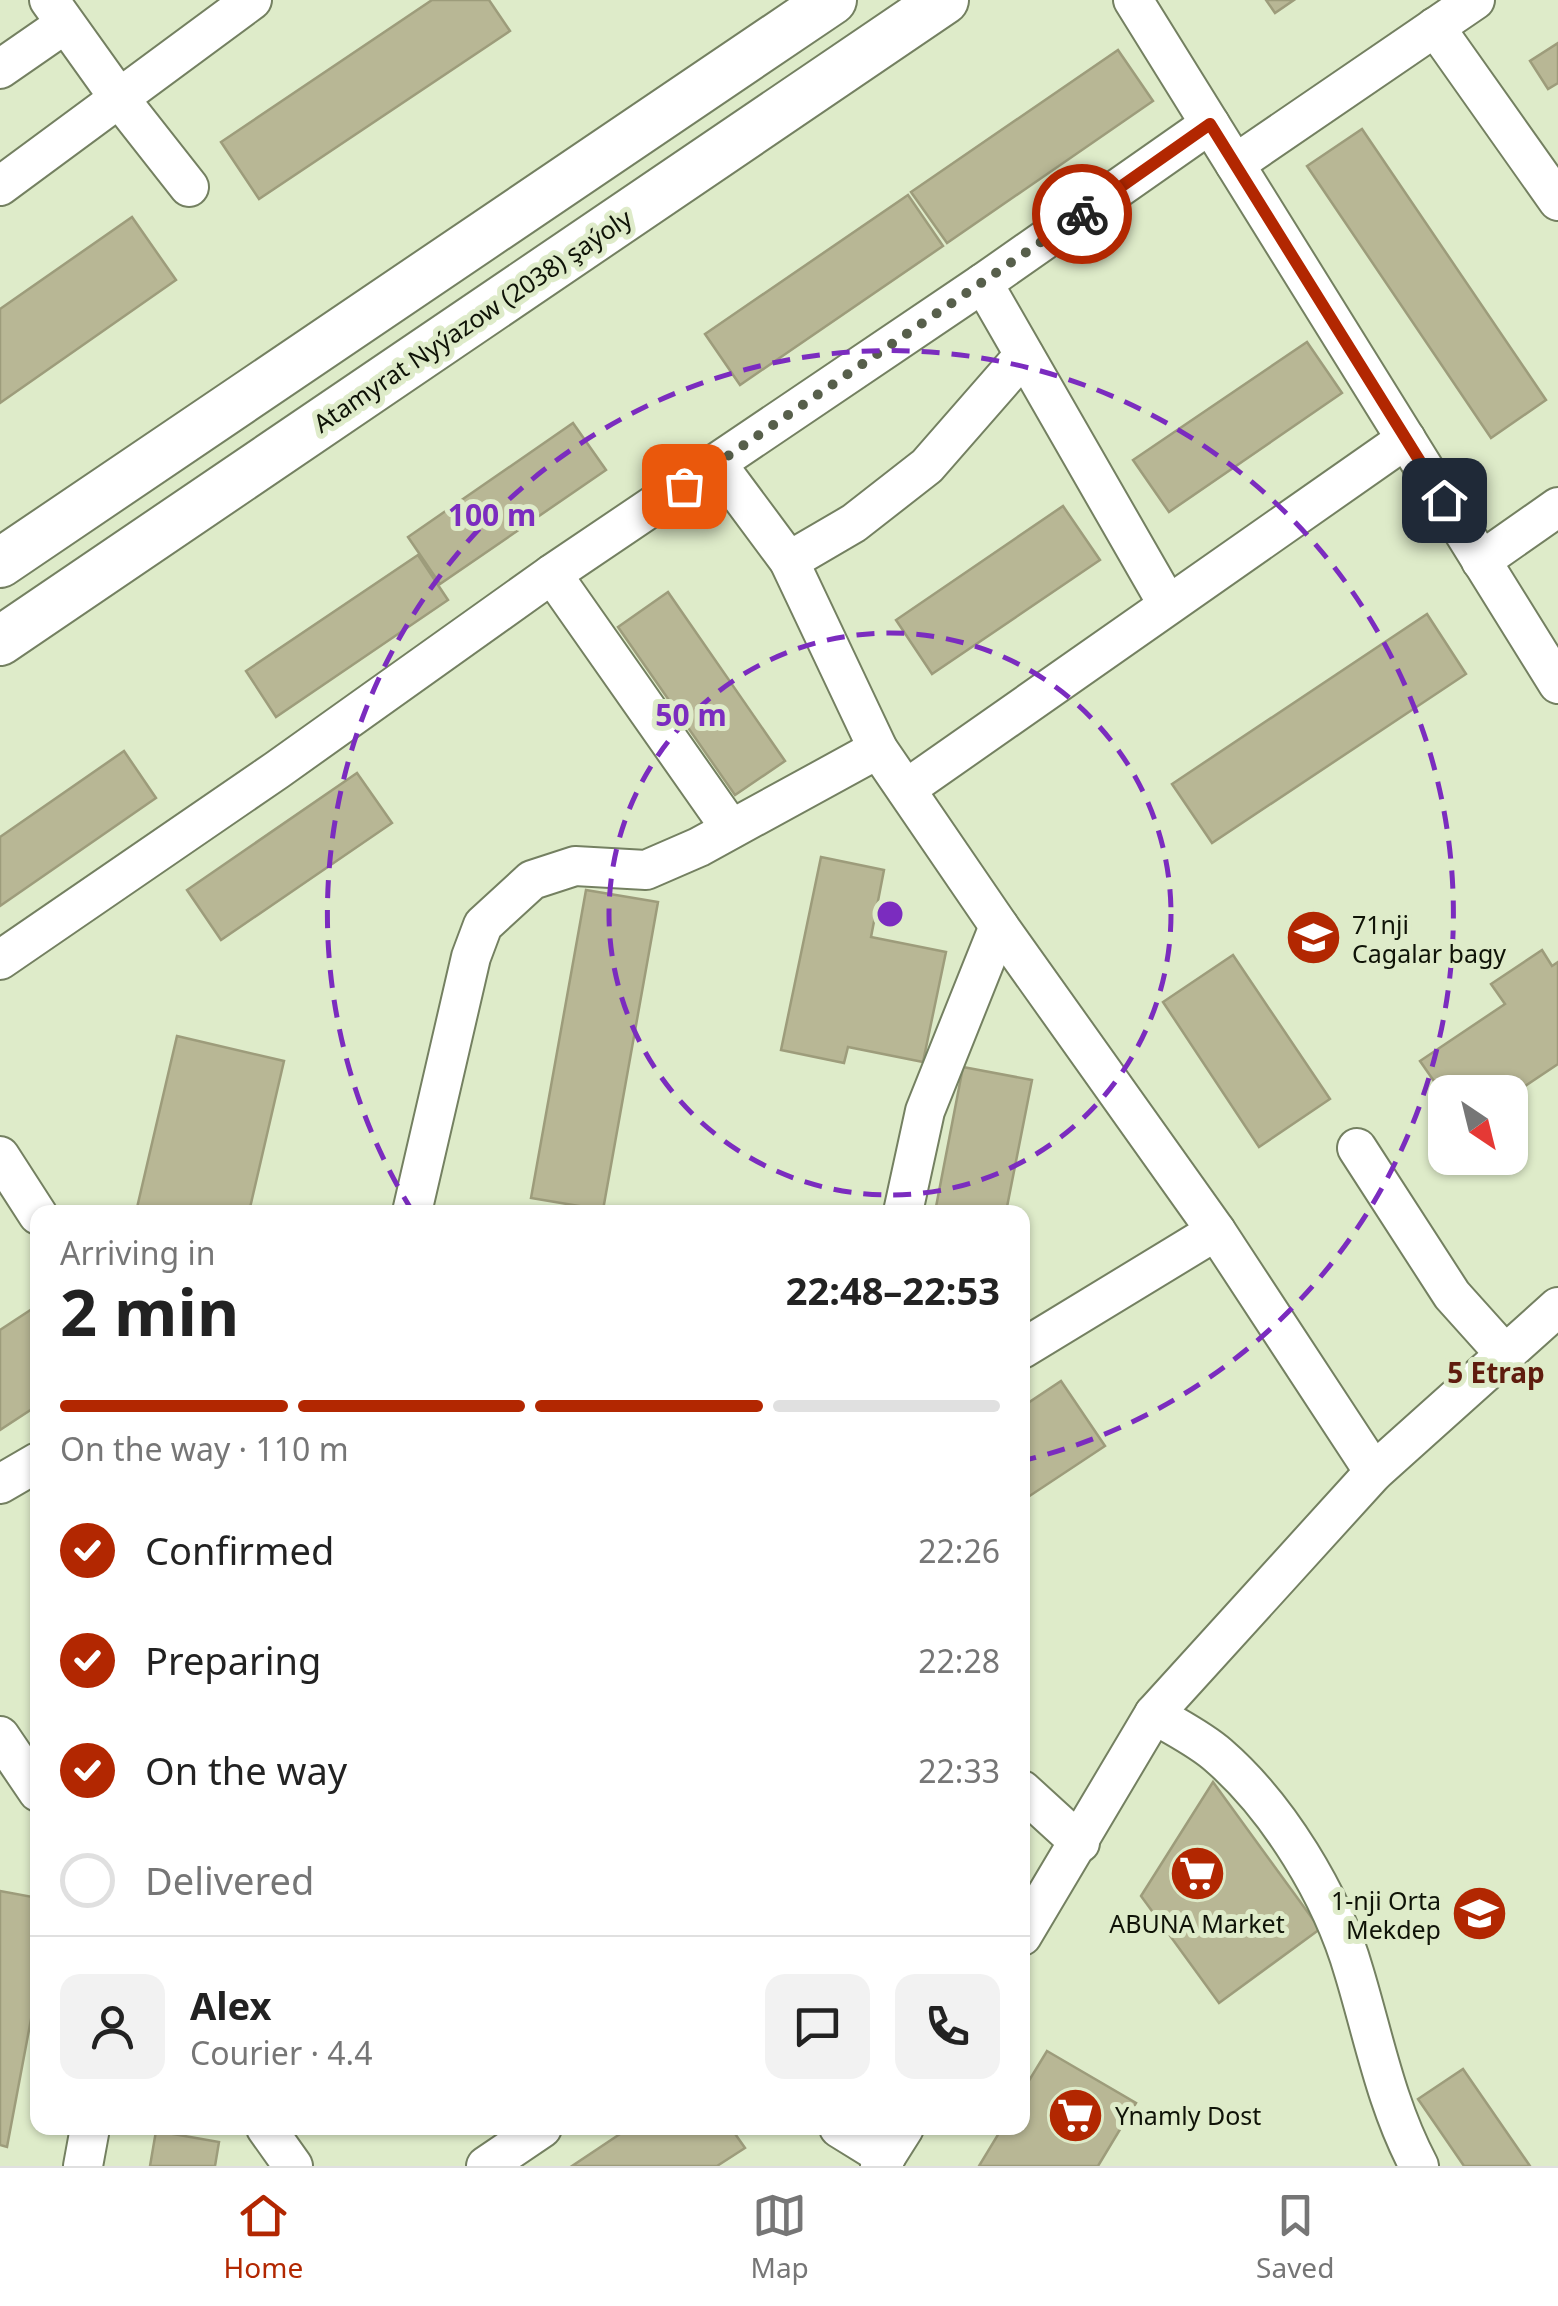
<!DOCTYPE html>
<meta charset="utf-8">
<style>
body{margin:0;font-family:"Noto Sans",sans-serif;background:#f2f2f2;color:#222;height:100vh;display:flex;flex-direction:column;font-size:38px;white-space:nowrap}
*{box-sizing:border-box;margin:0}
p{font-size:32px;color:#767676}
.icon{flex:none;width:55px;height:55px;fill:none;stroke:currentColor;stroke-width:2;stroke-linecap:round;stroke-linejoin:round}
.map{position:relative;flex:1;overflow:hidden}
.drawer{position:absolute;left:30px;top:1205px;width:1000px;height:930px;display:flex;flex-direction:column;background:#fff;border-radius:20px;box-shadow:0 2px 8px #0004}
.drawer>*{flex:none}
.needle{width:65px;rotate:145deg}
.controls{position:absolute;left:1428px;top:1075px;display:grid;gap:20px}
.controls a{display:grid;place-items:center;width:100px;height:100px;border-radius:20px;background:#fff;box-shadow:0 2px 8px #0004;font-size:50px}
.pin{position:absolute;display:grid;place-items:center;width:85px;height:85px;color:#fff;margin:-42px;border-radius:20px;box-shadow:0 5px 15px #0006}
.courier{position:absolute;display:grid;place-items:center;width:100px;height:100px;margin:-50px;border:8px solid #b22701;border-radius:50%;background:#fff;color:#222;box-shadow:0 2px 12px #0007}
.overview em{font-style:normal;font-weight:700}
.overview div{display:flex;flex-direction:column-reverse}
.overview{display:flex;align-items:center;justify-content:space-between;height:170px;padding:0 30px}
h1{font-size:65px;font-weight:700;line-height:75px}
.bar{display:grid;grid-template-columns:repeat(4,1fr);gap:15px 10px;align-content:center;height:120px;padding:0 30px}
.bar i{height:12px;border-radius:8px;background:#e0e0e0}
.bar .selected{background:#b22701}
.bar p{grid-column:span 4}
.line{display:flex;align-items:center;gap:25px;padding:0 30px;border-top:2px solid #e0e0e0}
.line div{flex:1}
.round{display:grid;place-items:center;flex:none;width:105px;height:105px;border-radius:20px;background:#f2f2f2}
ol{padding:0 30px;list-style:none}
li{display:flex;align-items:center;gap:30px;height:110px}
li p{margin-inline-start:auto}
li .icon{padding:10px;border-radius:50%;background:#b22701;color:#fff;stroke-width:4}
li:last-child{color:#767676}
li i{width:55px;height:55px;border:5px solid #e0e0e0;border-radius:50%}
.menu{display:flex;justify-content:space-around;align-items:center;height:140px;border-top:2px solid #e0e0e0;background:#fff;font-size:28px;color:#767676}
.menu a{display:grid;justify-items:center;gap:5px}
.menu .selected{color:#b22701}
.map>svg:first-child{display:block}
.building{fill:#b8b795;stroke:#9d9c7b;stroke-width:2.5}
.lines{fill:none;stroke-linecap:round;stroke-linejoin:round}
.minor-casing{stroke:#748061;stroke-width:42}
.major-casing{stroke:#748061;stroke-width:52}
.minor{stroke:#fff;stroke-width:38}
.major{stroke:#fff;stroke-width:48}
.done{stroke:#575f4b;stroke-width:10;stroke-dasharray:0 18}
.route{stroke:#b22701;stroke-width:12}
.ring{fill:none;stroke:#7b2cbf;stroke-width:5;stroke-dasharray:18 12}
.labels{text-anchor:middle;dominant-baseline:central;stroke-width:10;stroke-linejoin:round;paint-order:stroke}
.street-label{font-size:25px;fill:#0f1307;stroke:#deebc9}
.poi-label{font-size:25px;fill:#0f1307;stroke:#deebc9;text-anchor:start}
.neighbourhood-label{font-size:28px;font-weight:bold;fill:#5f1c0e;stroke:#deebc9}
.centre{fill:#7b2cbf;stroke:#deebc9;stroke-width:5}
.ring-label{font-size:30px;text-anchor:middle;font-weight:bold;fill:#7b2cbf;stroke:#deebc9;stroke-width:10;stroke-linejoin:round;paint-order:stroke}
</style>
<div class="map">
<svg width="1558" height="2166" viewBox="0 0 1558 2166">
<rect width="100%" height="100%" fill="#deebc9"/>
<g class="building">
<path d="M432,0H489L510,31L259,199L221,142Z"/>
<path d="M1266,0H1294L1275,13Z"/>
<path d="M1558,43V83L1548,89L1530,61Z"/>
<path d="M1118,50L1153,101L947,243L911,192Z"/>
<path d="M1362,129L1546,400L1491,438L1307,166Z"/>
<path d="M908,195L943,246L740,385L705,334Z"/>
<path d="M132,217L176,280L0,403V309Z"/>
<path d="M1307,342L1342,393L1169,512L1133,460Z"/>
<path d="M573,423L606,470L440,584L408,537Z"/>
<path d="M1063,506L1100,560L932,674L896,620Z"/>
<path d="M418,555L448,600L276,717L246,671Z"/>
<path d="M668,592L785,761L735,795L618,627Z"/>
<path d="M1427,614L1466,674L1212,843L1172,784Z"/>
<path d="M124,751L156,798L0,906V837Z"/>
<path d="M357,773L392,823L221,940L187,890Z"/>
<path d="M821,857L884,870L871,937L946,952L923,1062L848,1047L844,1063L781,1050Z"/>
<path d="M586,890L658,902L603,1210L531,1198Z"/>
<path d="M1542,950L1552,966L1558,962V1064L1510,1096V1092H1445V1097L1420,1061L1505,1004L1491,984Z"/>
<path d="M1233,955L1330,1099L1259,1147L1163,1002Z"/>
<path d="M177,1036L284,1061L249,1212H136Z"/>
<path d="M963,1067L1032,1080L1006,1212H935Z"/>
<path d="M35,1307L38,1405L0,1430V1330Z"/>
<path d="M1061,1381L1105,1446L1022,1501V1407Z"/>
<path d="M1213,1782L1320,1929L1219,2003L1141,1896Z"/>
<path d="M0,1891L38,1898V1982L7,2147L0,2145Z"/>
<path d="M1047,2051L1136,2103L1098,2166H979L1002,2128H1022V2092Z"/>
<path d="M1463,2069L1530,2166H1464L1418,2099Z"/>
<path d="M629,2128H731L745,2148L717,2166H572Z"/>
<path d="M156,2131L219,2142L215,2166H150Z"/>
</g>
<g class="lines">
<defs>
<g id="minor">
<path d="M49,0L119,98L189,187"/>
<path d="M1133,0L1558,684"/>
<path d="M1435,27L1558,201"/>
<path d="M0,69L65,24"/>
<path d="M1235,164L1475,0"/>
<path d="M0,186L252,0"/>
<path d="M983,283L1168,605"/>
<path d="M717,464L789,561L878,749L999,926L1216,1231L1374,1472"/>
<path d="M789,561L854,523L927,466L1024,355"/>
<path d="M1481,561L1558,507"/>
<path d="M552,574L731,829"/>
<path d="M906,789L1406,439"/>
<path d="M0,960L277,770L552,574L983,283L1210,124"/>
<path d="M1357,1148L1452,1295L1505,1354"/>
<path d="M0,1156L38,1215"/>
<path d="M412,1212L471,957L483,925L532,880L575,866L646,870L699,847L878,749"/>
<path d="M903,1212L925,1111L999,926"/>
<path d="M1022,1349L1216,1231"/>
<path d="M0,1484L38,1462"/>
<path d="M1154,1714C1175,1727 1200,1739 1218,1755C1278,1807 1332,1895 1354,1972C1374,2038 1386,2104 1419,2166"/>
<path d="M0,1736L38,1792"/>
<path d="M1022,1790L1080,1843"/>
<path d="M1022,1936L1154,1714L1374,1472L1558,1307"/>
<path d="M266,2128L293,2166"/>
<path d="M839,2128L886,2157"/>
<path d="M83,2166L90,2128"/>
<path d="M486,2166L542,2128"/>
<path d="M880,2166L904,2128"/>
</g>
<g id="major">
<path d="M0,563L832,0"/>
<path d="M0,641L944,0"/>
</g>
</defs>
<use href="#minor" class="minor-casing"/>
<use href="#major" class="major-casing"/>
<use href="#minor" class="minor"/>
<use href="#major" class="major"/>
</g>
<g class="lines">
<path class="done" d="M684,486L1082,214"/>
<path class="route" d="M1082,214L1210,124L1444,500"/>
</g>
<g class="ring">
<circle cx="890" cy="914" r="281"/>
<path d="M413 1212A563 563 0 1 1 1026 1460"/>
</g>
<defs>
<symbol id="school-disc" viewBox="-11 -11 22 22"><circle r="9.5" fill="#b22701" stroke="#deebc9"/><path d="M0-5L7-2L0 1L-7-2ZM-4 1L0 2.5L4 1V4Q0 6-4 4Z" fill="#fff"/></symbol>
<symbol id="supermarket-disc" viewBox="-11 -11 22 22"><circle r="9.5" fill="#b22701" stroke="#deebc9"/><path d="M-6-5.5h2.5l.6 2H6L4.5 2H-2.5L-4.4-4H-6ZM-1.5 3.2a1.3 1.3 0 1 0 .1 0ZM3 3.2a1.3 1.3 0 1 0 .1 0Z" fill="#fff"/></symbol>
</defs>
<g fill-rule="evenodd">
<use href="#school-disc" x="1282" y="906" width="63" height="63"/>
<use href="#supermarket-disc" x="1166" y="1842" width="63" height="63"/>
<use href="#school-disc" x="1448" y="1882" width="63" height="63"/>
<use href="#supermarket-disc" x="1044" y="2084" width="63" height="63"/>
</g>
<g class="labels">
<g class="street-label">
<text transform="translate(472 320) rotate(-34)">Atamyrat Nyýazow (2038) şaýoly</text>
</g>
<g class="poi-label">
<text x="1352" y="924">71nji<tspan x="1352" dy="29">Cagalar bagy</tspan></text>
<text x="1441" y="1900" text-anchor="end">1-nji Orta<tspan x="1441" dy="29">Mekdep</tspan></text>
<text x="1197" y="1923" text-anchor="middle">ABUNA Market</text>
<text x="1115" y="2115">Ynamly Dost</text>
</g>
<g class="neighbourhood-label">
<text x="1496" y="1372">5 Etrap</text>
</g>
</g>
<circle cx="890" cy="914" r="15" class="centre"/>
<g class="ring-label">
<text x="492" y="526">100 m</text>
<text x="691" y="726">50 m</text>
</g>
</svg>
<div class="controls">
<a><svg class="needle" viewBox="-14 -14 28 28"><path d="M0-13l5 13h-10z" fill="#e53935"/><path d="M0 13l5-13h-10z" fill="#767676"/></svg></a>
</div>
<div class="pin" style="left:684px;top:486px;background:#ea580c"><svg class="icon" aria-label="bag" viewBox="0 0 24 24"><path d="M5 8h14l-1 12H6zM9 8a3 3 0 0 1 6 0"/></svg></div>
<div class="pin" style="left:1444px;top:500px;background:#1f2937"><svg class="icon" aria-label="home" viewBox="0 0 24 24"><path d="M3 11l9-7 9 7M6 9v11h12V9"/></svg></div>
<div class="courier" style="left:1082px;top:214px"><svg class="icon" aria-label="bike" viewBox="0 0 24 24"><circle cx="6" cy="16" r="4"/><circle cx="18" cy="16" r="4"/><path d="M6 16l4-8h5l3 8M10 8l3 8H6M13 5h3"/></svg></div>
<section class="drawer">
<div class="overview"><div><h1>2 min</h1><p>Arriving in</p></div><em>22:48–22:53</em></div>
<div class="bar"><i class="selected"></i><i class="selected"></i><i class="selected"></i><i></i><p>On the way · 110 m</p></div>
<ol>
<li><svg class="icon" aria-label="check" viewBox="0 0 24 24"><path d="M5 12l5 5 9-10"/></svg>Confirmed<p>22:26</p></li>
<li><svg class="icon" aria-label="check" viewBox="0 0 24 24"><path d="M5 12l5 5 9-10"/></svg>Preparing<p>22:28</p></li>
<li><svg class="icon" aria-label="check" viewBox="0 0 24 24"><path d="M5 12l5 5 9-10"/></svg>On the way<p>22:33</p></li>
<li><i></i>Delivered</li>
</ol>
<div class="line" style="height:180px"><a class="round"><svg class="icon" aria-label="person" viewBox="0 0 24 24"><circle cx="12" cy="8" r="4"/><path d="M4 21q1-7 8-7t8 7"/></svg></a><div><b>Alex</b><p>Courier · 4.4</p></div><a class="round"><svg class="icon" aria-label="chat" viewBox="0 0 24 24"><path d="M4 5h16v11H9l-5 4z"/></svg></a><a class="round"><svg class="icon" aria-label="phone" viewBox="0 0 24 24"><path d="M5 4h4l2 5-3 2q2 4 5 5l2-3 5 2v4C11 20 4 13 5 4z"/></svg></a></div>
</section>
</div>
<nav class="menu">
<a class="selected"><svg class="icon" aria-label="home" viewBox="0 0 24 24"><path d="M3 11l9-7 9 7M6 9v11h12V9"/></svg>Home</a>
<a><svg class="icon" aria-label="map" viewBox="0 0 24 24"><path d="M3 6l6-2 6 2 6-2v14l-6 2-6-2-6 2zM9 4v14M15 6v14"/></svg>Map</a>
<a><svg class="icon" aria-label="saved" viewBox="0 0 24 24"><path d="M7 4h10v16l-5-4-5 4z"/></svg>Saved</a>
</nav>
